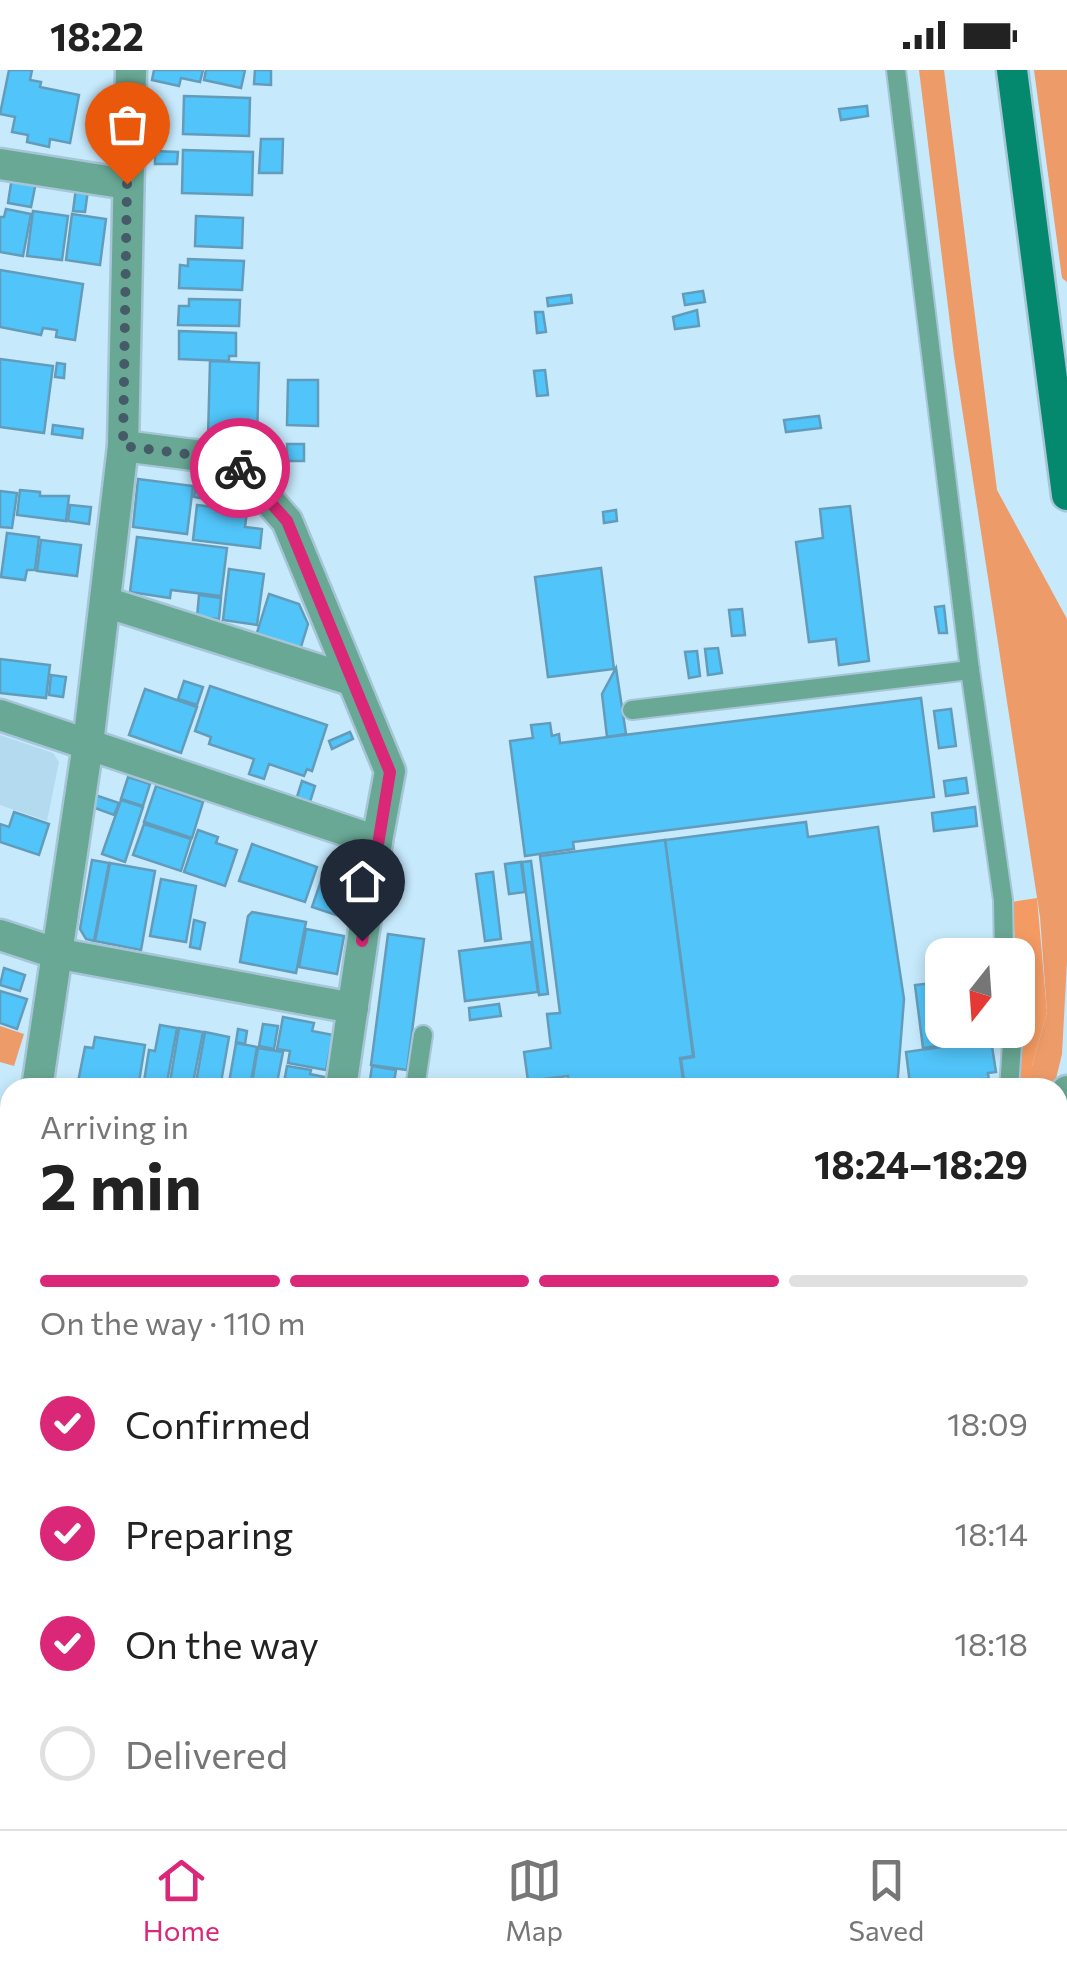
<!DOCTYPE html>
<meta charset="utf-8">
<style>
body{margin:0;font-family:Commissioner,sans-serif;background:#f6f6f6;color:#222;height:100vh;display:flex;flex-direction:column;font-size:38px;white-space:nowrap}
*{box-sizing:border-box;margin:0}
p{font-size:32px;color:#767676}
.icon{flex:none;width:55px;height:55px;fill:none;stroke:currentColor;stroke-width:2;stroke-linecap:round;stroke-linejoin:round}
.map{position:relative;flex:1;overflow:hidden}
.sheet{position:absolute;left:0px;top:1008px;width:1068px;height:752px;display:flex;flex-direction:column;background:#fff;border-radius:30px 30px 0 0;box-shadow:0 5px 15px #0003}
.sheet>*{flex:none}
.needle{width:65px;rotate:197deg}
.fabs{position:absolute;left:925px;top:868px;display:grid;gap:20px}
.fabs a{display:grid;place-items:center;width:110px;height:110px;border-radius:20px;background:#fff;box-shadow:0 5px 15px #0003;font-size:50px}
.pin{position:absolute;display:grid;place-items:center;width:85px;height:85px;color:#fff;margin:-102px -42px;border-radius:50% 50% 50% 0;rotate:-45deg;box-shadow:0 0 10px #0007}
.pin .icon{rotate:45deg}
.courier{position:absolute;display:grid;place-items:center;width:100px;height:100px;margin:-50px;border:8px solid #db2777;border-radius:50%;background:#fff;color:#222;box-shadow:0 2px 12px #0007}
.summary em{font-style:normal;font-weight:700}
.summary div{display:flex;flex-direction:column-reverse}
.summary{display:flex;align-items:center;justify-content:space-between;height:170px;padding:0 40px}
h1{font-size:65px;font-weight:700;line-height:75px}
.bar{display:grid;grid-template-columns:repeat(4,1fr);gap:15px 10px;align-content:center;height:120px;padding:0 40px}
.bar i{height:12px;border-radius:8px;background:#e0e0e0}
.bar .active{background:#db2777}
.bar p{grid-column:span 4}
ol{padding:0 40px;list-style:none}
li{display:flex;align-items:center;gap:30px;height:110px}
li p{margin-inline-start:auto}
li .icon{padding:10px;border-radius:50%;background:#db2777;color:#fff;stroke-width:4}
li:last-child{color:#767676}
li i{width:55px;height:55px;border:5px solid #e0e0e0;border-radius:50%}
.status{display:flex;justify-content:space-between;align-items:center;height:70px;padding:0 50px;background:#fff;direction:ltr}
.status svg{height:28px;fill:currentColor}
.tabs{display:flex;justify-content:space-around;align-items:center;height:140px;border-top:2px solid #e0e0e0;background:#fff;font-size:28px;color:#767676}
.tabs a{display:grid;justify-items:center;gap:5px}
.tabs .active{color:#db2777}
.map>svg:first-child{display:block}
.built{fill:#b4daef}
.green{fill:#ed9b69}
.forest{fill:#f49b64}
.building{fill:#51c4f9;stroke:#639cba;stroke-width:2.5}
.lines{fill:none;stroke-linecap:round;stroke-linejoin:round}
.lane-casing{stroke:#a6c6d8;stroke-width:22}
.street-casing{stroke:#a6c6d8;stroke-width:35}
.secondary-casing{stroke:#a6c6d8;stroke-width:35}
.primary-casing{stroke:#a6c6d8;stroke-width:35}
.lane{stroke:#69a894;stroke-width:18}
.street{stroke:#69a894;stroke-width:30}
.secondary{stroke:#05896e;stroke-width:30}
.primary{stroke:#1d6b57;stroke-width:30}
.done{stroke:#455b68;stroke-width:10;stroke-dasharray:0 18}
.route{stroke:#db2777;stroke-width:12}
</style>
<div class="status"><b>18:22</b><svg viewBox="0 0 49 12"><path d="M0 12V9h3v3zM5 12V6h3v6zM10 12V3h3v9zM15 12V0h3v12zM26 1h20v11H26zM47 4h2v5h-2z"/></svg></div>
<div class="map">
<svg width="1067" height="1759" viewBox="0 0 1067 1759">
<rect width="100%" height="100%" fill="#c6e9fc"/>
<path class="built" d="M0,665L53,683L59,692L47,751L0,735Z"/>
<g class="green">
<path d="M919,0H944L997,420L1067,549V891L1062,984L1054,1017H1032V996L1047,942L1040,847L954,286Z"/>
<path d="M1034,0H1067V212L1062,208Z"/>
<path d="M0,956L24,964L14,996L0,992Z"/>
<path d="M1067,1094V1245L1058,1247V1142Z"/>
<path d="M1058,1488L1067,1514V1607L1058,1582Z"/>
<path d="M757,1750H942L948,1759H760Z"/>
</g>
<path class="forest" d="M1037,828L1047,942L1032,996V1017H1017L1022,961L1012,832Z"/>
<g class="building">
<path d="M9,0H32L30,10L41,12L40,17L79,25L70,73L50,69L49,77L27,72L28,65L12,62L15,47L0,44Z"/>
<path d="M154,0H203L200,12L181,8L179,16L152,10Z"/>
<path d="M206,0H245L241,18L204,10Z"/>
<path d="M255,0H271V15L254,14Z"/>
<path d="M184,26L250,28L249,66L183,64Z"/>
<path d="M867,36L868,46L841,50L839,39Z"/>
<path d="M261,69H283L282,103H259Z"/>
<path d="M183,80L253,82L252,125L182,123Z"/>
<path d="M155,81L178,82L177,94H155Z"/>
<path d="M12,107L36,112L31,137L8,133Z"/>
<path d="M76,118L88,120L85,142L73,141Z"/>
<path d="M6,139L31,144L23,186L0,182V147H4Z"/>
<path d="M33,141L68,146L62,190L27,186Z"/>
<path d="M72,144L106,149L100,195L66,190Z"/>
<path d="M196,146L243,148L242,178L195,176Z"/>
<path d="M188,189L244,191L242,220L179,218L180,195L188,196Z"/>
<path d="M0,200L83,214L75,270L56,267L57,260L43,258L41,265L0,257Z"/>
<path d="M703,221L705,232L685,235L683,224Z"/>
<path d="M571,225L572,233L548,236L547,228Z"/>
<path d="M189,229L240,230L239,256L178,255L179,236H189Z"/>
<path d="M697,240L699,256L675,259L673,247Z"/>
<path d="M535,242H543L546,262L537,263Z"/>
<path d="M179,261L236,263V286H229V291L179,289Z"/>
<path d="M0,289L53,296L44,363L0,357Z"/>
<path d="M210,291L259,293L257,369L208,368Z"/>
<path d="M57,293L65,294L64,308L55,307Z"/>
<path d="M545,300L548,325L537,326L534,301Z"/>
<path d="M288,310H318V356L287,355Z"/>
<path d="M819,346L821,358L786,362L784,350Z"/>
<path d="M53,355L83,359L82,368L52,364Z"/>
<rect x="287" y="374" width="17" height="17"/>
<path d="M197,405L209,407L206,429L194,427Z"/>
<path d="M138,409L193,416L187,464L133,457Z"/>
<path d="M20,420L40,422V426H69L66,451L17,445Z"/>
<path d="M0,421L17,423L12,458L0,457Z"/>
<path d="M70,435L91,437L89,454L68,451Z"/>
<path d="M197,435L247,441L245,457L262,459L260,478L193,470Z"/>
<path d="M850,436L869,591L839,595L836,569L809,572L796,472L823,468L820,439Z"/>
<path d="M616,440L617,451L604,453L603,442Z"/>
<path d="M7,463L39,467L35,500H27L25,510L1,507Z"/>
<path d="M137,467L227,478L221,526L171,520L170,528L130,522Z"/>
<path d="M41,470L81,475L77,506L37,501Z"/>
<path d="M601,498L614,599L548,607L535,507Z"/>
<path d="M229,499L264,504L257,555L223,550Z"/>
<path d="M269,524L299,534L308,554L300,580L256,566Z"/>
<path d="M199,525L221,528L219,549L197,547Z"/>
<path d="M944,536L947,563H939L935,537Z"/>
<path d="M742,539L745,565L732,566L729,540Z"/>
<path d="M718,578L722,603L708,605L705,579Z"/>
<path d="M697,581L700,606L689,608L685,582Z"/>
<path d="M0,589L50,595L46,628L0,623Z"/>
<path d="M616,598L626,664L607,667L602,624Z"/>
<path d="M51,605L66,607L63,627L49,625Z"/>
<path d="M184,611L203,617L197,635L178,629Z"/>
<path d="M210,616L327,655L312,701L307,699L304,706L269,694L264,709L249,704L254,689L209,674L211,667L195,661Z"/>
<path d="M145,619L197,637L181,683L129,665Z"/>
<path d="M921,628L934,727L573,772L574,779L525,786L510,671L533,668L531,655L550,653L552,666L559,664L560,673Z"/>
<path d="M951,639L956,676L939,678L934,641Z"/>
<path d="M350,662L353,669L332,679L329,671Z"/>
<path d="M128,707L150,714L143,736L121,729Z"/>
<path d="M966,708L968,723L946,726L944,711Z"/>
<path d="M302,711L315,716L309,735L296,730Z"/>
<path d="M156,716L203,732L192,768L144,752Z"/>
<path d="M95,725L119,733L114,745L92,737Z"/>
<path d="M121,730L143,737L125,792L102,784Z"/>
<path d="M975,737L977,756L934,761L932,743Z"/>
<path d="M14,742L49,754L39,785L0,772V754L9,757Z"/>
<path d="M806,752L808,767L878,757L904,929L897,1018H685L681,989L694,987L665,770Z"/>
<path d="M144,754L191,769L181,801L133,785Z"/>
<path d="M198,760L218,767L216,773L237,780L225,816L184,802Z"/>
<path d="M665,770L693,986L680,988L684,1018H570L568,1006L528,1011L524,982L551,978L547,944L560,943L540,786Z"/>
<path d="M252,774L317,797L305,832L239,811Z"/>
<path d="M92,790L109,793L94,871L86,869L80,859Z"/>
<path d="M344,791L359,796L342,847L312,837L326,796L341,801Z"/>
<path d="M531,791L548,924L539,925L522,792Z"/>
<path d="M521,792L525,822L509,824L505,794Z"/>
<path d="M110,793L155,801L141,880L95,871Z"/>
<path d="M493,802L501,869L485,871L476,804Z"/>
<path d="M161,809L196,816L186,872L150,866Z"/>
<path d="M252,842L306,852L296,903L240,892L248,846Z"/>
<path d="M194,850L205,853L200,879L190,877Z"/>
<path d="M306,859L344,866L337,904L299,897Z"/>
<path d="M388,864L424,869L407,1000L371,995Z"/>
<path d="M531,872L538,922L465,931L459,881Z"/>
<path d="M4,898L25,905L20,921L0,915Z"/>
<path d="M942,912V960H998L999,968L923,978L915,915Z"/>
<path d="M0,921L27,929L17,959L0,953Z"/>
<path d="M499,934L501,946L470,950L469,938Z"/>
<path d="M283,947L314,953L312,961L333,965L326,1000L288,993L290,981L277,979Z"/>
<path d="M263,954L278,956L274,979L259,976Z"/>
<path d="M160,955L177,958L166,1018H143L149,980L155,981Z"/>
<path d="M179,958L203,962L192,1018H169Z"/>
<path d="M238,959L247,961L245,974L236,972Z"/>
<path d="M205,962L229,967L220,1018H195Z"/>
<path d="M95,967L145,975L138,1018H109L78,1012L85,977L93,978Z"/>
<path d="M991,970L996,1002L988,1003L990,1018H926L925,1012L910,1014L906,982Z"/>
<path d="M236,973L257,977L250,1018H228Z"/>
<path d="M258,978L283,982L276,1018H251Z"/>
<path d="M287,996L311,1000L310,1004L329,1008L327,1018H283Z"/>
<path d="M372,996L396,1000L393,1018H369Z"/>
<path d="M3,1342L10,1344V1377L0,1373Z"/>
<path d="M0,1374L10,1378V1403L0,1400Z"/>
<path d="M0,1413L10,1416V1450L0,1446Z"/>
<path d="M0,1535L8,1538L1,1561H0Z"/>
<path d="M5,1566L10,1568V1601L0,1598Z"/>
<path d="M0,1610L10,1613V1629L0,1662Z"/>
<path d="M0,1712L10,1715V1733L0,1730Z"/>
<path d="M0,1732L10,1735L7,1759H0Z"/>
<path d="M18,1750H46L43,1759H15Z"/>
<path d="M375,1750H457V1755L375,1756Z"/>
<path d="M467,1750H496L497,1759H469Z"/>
<path d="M499,1750H510L511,1759H500Z"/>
<path d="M516,1750H543L544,1756L517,1759Z"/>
<path d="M597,1750H635L637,1759H598Z"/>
<path d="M643,1750H676L678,1759H644Z"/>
</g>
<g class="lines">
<defs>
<g id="lane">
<path d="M896,0L970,600L1003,830L1004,885"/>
<path d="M632,640L970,600"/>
<path d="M415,1018L423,965"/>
<path d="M1009,1018L1013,960"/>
</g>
<g id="street">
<path d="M0,94L127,114"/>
<path d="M123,376L233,390L287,451L390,701L377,771L341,1018"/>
<path d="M105,532L351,610"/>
<path d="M0,645L377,771"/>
<path d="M0,865L55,883L353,938"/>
<path d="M37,1018L88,674L123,376L131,0"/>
<path d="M1058,1065L1067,1021"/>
<path d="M0,1244L10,1206"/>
<path d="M1058,1437L1067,1461"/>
<path d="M0,1514L10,1517"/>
<path d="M0,1687L10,1689"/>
<path d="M226,1750L258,1759"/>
<path d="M743,1750L746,1759"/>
<path d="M961,1750L967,1759"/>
</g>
<g id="secondary">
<path d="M1012,0L1067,425"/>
<path d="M330,1750V1759"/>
</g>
<g id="primary">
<path d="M0,1146L10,1149"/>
<path d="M0,1193L10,1197"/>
<path d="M1058,1282L1067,1281"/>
<path d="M1058,1326L1067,1325"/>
</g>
</defs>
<use href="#lane" class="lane-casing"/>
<use href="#street" class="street-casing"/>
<use href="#secondary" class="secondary-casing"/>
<use href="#primary" class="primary-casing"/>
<use href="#lane" class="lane"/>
<use href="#street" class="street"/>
<use href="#secondary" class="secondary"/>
<use href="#primary" class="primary"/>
</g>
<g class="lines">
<path class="done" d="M127,114L123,376L233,390L240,398"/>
<path class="route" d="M240,398L287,451L390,702L362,871"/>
</g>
</svg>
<div class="fabs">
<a><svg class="needle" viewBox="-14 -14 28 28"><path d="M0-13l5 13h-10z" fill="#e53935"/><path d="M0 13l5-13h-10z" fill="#767676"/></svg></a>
</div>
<div class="pin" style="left:127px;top:114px;background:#ea580c"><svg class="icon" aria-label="bag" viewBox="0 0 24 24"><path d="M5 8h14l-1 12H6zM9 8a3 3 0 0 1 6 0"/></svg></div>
<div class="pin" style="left:362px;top:871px;background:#1f2937"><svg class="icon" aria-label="home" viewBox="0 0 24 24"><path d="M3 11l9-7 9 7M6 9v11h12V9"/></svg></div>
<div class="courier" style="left:240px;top:398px"><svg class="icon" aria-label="bike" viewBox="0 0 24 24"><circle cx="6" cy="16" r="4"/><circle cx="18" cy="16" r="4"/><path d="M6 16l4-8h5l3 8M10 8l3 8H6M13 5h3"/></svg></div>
<section class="sheet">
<div class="summary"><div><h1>2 min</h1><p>Arriving in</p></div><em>18:24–18:29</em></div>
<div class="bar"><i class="active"></i><i class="active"></i><i class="active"></i><i></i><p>On the way · 110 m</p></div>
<ol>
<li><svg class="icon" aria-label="check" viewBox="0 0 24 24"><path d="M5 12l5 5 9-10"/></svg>Confirmed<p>18:09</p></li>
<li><svg class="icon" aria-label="check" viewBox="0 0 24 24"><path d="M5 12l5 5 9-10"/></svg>Preparing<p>18:14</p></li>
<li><svg class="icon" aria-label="check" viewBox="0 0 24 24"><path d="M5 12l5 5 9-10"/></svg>On the way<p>18:18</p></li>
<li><i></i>Delivered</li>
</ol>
</section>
</div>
<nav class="tabs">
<a class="active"><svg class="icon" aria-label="home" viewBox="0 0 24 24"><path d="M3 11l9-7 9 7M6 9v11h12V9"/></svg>Home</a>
<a><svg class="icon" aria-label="map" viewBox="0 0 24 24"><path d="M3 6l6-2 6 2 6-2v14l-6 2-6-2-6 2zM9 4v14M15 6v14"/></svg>Map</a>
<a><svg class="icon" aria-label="saved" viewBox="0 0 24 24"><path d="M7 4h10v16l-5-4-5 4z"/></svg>Saved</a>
</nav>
